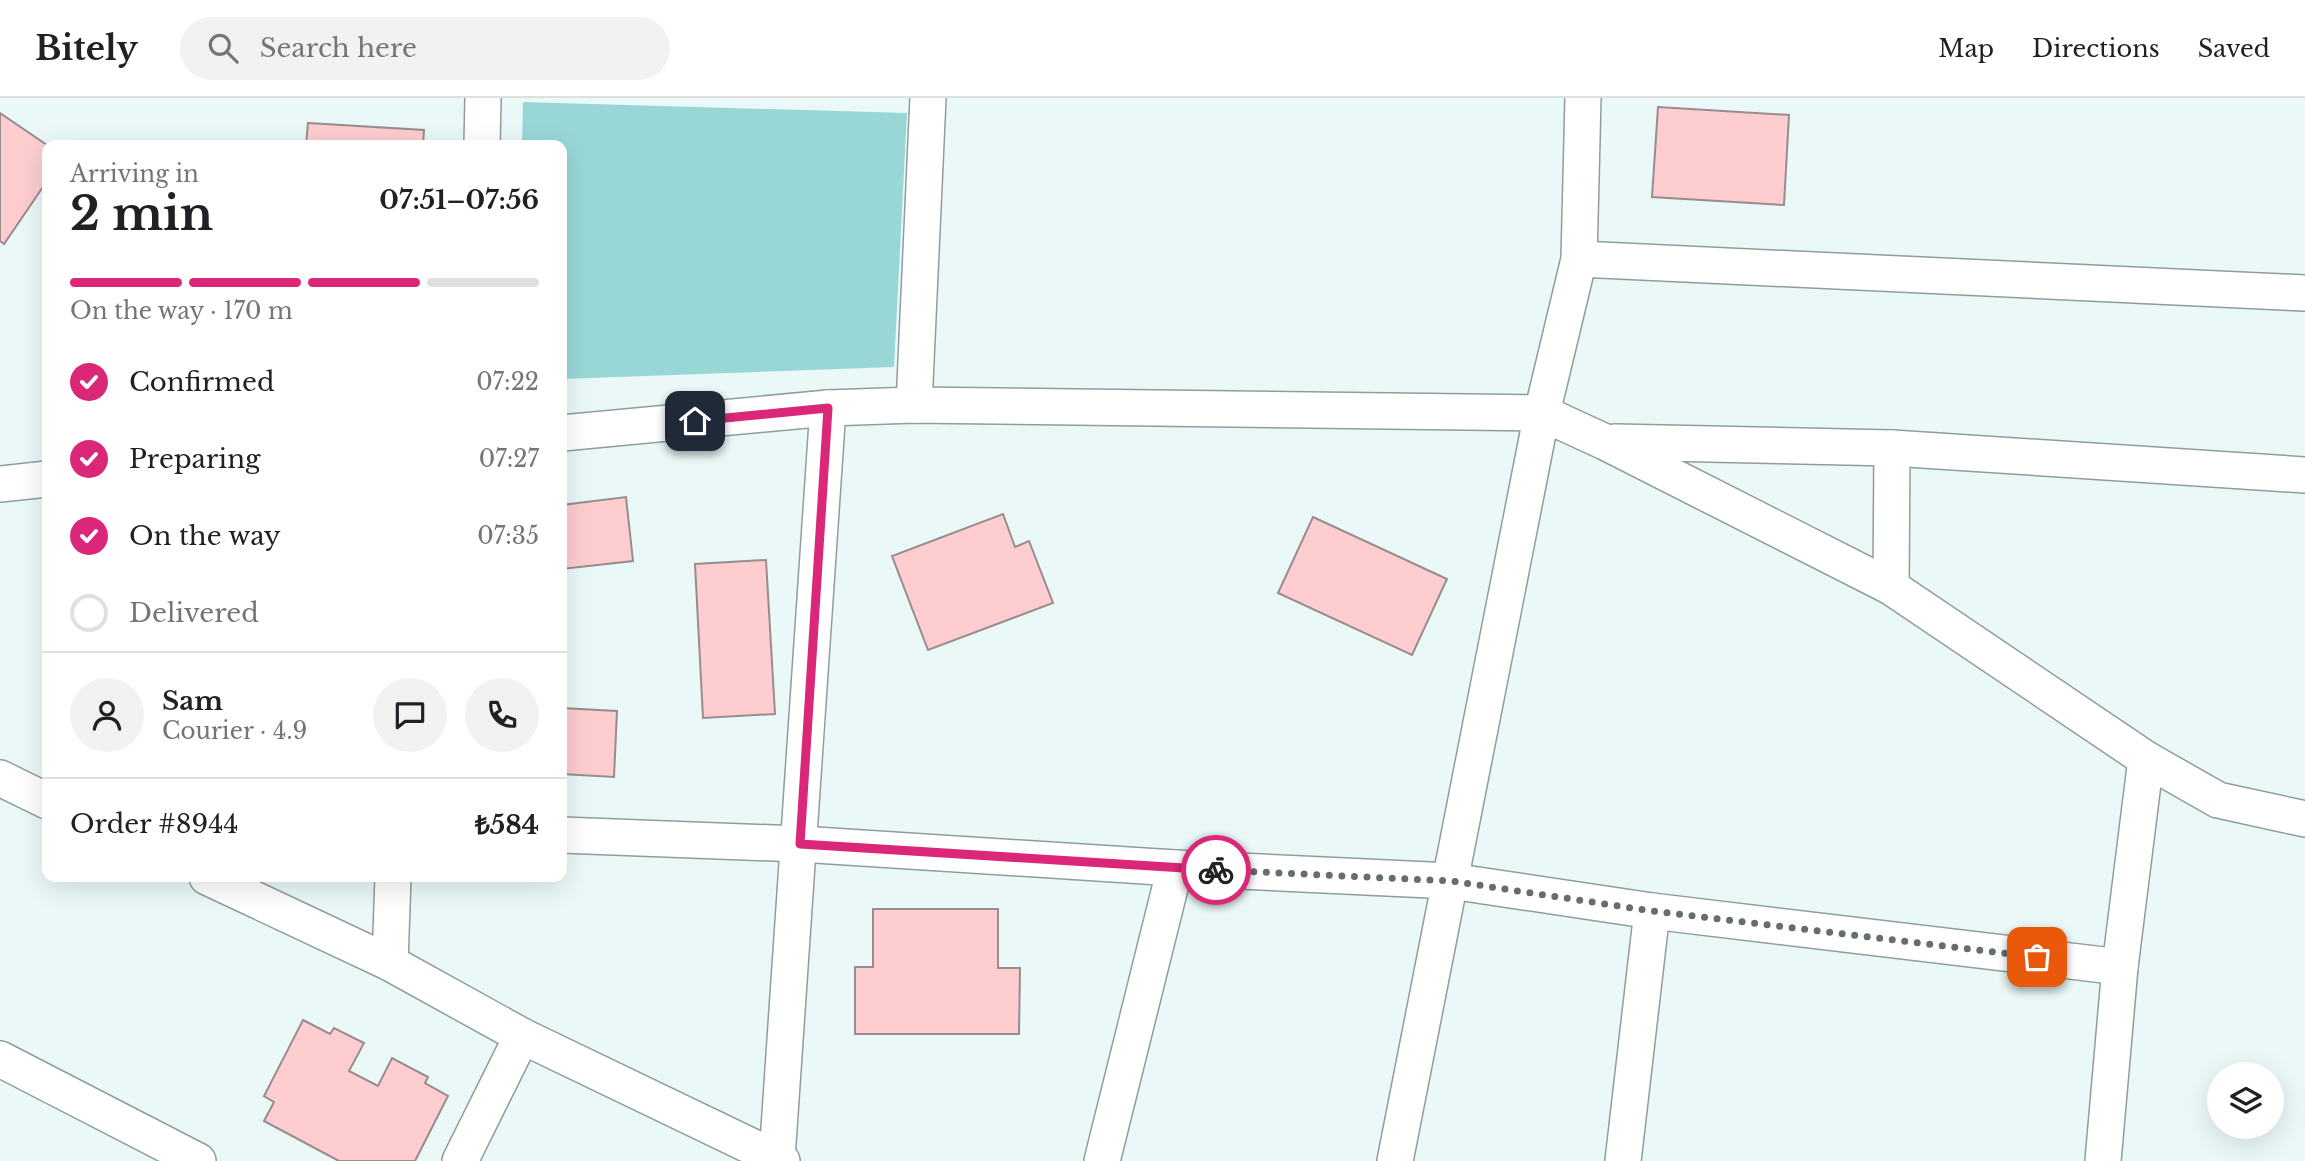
<!DOCTYPE html>
<meta charset="utf-8">
<style>
body{margin:0;font-family:"Libre Baskerville",serif;background:#f2f2f2;color:#202124;height:100vh;display:flex;flex-direction:column;font-size:26px;white-space:nowrap}
*{box-sizing:border-box;margin:0}
p{font-size:23px;color:#757577}
.icon{flex:none;width:38px;height:38px;fill:none;stroke:currentColor;stroke-width:2;stroke-linecap:round;stroke-linejoin:round}
.map{position:relative;flex:1;overflow:hidden}
.panel{position:absolute;left:42px;top:42px;width:525px;height:742px;display:flex;flex-direction:column;background:#fff;border-radius:14px;box-shadow:0 7px 28px #0002}
.panel>*{flex:none}
.tools{position:absolute;left:2207px;top:964px;display:grid;gap:14px}
.tools a{display:grid;place-items:center;width:77px;height:77px;border-radius:50%;background:#fff;box-shadow:0 7px 28px #0002;font-size:35px}
.pin{position:absolute;display:grid;place-items:center;width:60px;height:60px;color:#fff;margin:-30px;border-radius:14px;box-shadow:0 4px 10px #0006}
.courier{position:absolute;display:grid;place-items:center;width:70px;height:70px;margin:-35px;border:5px solid #db2777;border-radius:50%;background:#fff;color:#222;box-shadow:0 2px 9px #0007}
.overview em{font-style:normal;font-weight:800}
.overview div{display:flex;flex-direction:column-reverse}
.overview{display:flex;align-items:center;justify-content:space-between;height:119px;padding:0 28px}
h1{font-size:46px;font-weight:800;line-height:52px}
.bar{display:grid;grid-template-columns:repeat(4,1fr);gap:10px 7px;align-content:center;height:84px;padding:0 28px}
.bar i{height:9px;border-radius:5px;background:#e0e0e0}
.bar .on{background:#db2777}
.bar p{grid-column:span 4}
.line{display:flex;align-items:center;gap:18px;padding:0 28px;border-top:2px solid #e0e0e0}
.line div{flex:1}
.round{display:grid;place-items:center;flex:none;width:74px;height:74px;border-radius:37px;background:#f2f2f2}
ol{padding:0 28px;list-style:none}
li{display:flex;align-items:center;gap:21px;height:77px}
li p{margin-inline-start:auto}
li .icon{padding:7px;border-radius:50%;background:#db2777;color:#fff;stroke-width:4}
li:last-child{color:#757577}
li i{width:38px;height:38px;border:4px solid #e0e0e0;border-radius:50%}
header{display:flex;align-items:center;gap:42px;box-sizing:border-box;height:98px;padding:0 35px;background:#fff;border-bottom:2px solid #e0e0e0}
header strong{font-size:33px}
nav{display:flex;gap:38px;margin-inline-start:auto;font-size:24px}
.search{width:490px;height:63px;background:#f2f2f2;display:flex;align-items:center;gap:18px;box-sizing:border-box;padding:0 24px;border-radius:38px;color:#757577;font-size:26px}
.map>svg:first-child{display:block}
.green{fill:#99d7d7}
.building{fill:#fdcdd0;stroke:#998c8d;stroke-width:2}
.lines{fill:none;stroke-linecap:round;stroke-linejoin:round}
.street-casing{stroke:#8f9d9d;stroke-width:38}
.street{stroke:#fff;stroke-width:35}
.done{stroke:#656e6e;stroke-width:7;stroke-dasharray:0 12.6}
.route{stroke:#db2777;stroke-width:9}
</style>
<header>
<strong>Bitely</strong>
<div class="search"><svg class="icon" aria-label="search" viewBox="0 0 24 24"><circle cx="10" cy="10" r="6"/><path d="M15 15l6 6"/></svg>Search here</div>
<nav><a>Map</a><a>Directions</a><a>Saved</a></nav>
</header>
<div class="map">
<svg width="2305" height="1063" viewBox="0 0 2305 1063">
<rect width="100%" height="100%" fill="#eaf8f8"/>
<path class="green" d="M523,4L907,15L894,269L562,281V47H522Z"/>
<g class="building">
<path d="M1658,9L1789,17L1784,107L1652,99Z"/>
<path d="M0,15L47,47V83L4,146L0,143Z"/>
<path d="M308,25L424,32L423,47H306Z"/>
<path d="M626,399L633,463L562,471V407Z"/>
<path d="M1003,416L1015,449L1029,443L1053,505L928,552L892,458Z"/>
<path d="M1313,419L1447,481L1412,557L1278,495Z"/>
<path d="M766,462L775,616L703,620L695,466Z"/>
<path d="M562,610L617,613L614,679L562,676Z"/>
<path d="M873,811H998V870H1020L1019,936H855V869H873Z"/>
<path d="M303,922L330,936L334,930L364,945L349,973L378,988L392,960L428,979L425,985L448,998L415,1063H339L264,1023L274,1004L264,998Z"/>
</g>
<g class="lines">
<defs>
<g id="street">
<path d="M1583,0L1579,161L1542,315L1605,344L1891,489L2146,661L2218,702L2305,721"/>
<path d="M482,47L483,0"/>
<path d="M1579,161L2305,195"/>
<path d="M914,307L928,0"/>
<path d="M562,335L828,310L914,307L1542,315L1395,1063"/>
<path d="M1615,344L1892,350L2305,377"/>
<path d="M0,386L47,381"/>
<path d="M1891,489L1892,350"/>
<path d="M0,680L47,703"/>
<path d="M562,737L800,746L1175,770L1451,783L1652,813L2120,869"/>
<path d="M207,779L390,865L522,938L782,1063"/>
<path d="M390,865L393,779"/>
<path d="M0,961L198,1063"/>
<path d="M777,1060L828,310"/>
<path d="M460,1063L522,938"/>
<path d="M1102,1063L1175,770"/>
<path d="M1623,1063L1652,813"/>
<path d="M2103,1063L2120,869L2146,661"/>
</g>
</defs>
<use href="#street" class="street-casing"/>
<use href="#street" class="street"/>
</g>
<g class="lines">
<path class="done" d="M1216,772L1451,783L1652,813L2037,859"/>
<path class="route" d="M695,323L828,310L800,746L1216,772"/>
</g>
</svg>
<div class="tools">
<a><svg class="icon" aria-label="layers" viewBox="0 0 24 24"><path d="M12 4l9 5-9 5-9-5zM3 14l9 5 9-5"/></svg></a>
</div>
<div class="pin" style="left:2037px;top:859px;background:#ea580c"><svg class="icon" aria-label="bag" viewBox="0 0 24 24"><path d="M5 8h14l-1 12H6zM9 8a3 3 0 0 1 6 0"/></svg></div>
<div class="pin" style="left:695px;top:323px;background:#1f2937"><svg class="icon" aria-label="home" viewBox="0 0 24 24"><path d="M3 11l9-7 9 7M6 9v11h12V9"/></svg></div>
<div class="courier" style="left:1216px;top:772px"><svg class="icon" aria-label="bike" viewBox="0 0 24 24"><circle cx="6" cy="16" r="4"/><circle cx="18" cy="16" r="4"/><path d="M6 16l4-8h5l3 8M10 8l3 8H6M13 5h3"/></svg></div>
<section class="panel">
<div class="overview"><div><h1>2 min</h1><p>Arriving in</p></div><em>07:51–07:56</em></div>
<div class="bar"><i class="on"></i><i class="on"></i><i class="on"></i><i></i><p>On the way · 170 m</p></div>
<ol>
<li><svg class="icon" aria-label="check" viewBox="0 0 24 24"><path d="M5 12l5 5 9-10"/></svg>Confirmed<p>07:22</p></li>
<li><svg class="icon" aria-label="check" viewBox="0 0 24 24"><path d="M5 12l5 5 9-10"/></svg>Preparing<p>07:27</p></li>
<li><svg class="icon" aria-label="check" viewBox="0 0 24 24"><path d="M5 12l5 5 9-10"/></svg>On the way<p>07:35</p></li>
<li><i></i>Delivered</li>
</ol>
<div class="line" style="height:126px"><a class="round"><svg class="icon" aria-label="person" viewBox="0 0 24 24"><circle cx="12" cy="8" r="4"/><path d="M4 21q1-7 8-7t8 7"/></svg></a><div><b>Sam</b><p>Courier · 4.9</p></div><a class="round"><svg class="icon" aria-label="chat" viewBox="0 0 24 24"><path d="M4 5h16v11H9l-5 4z"/></svg></a><a class="round"><svg class="icon" aria-label="phone" viewBox="0 0 24 24"><path d="M5 4h4l2 5-3 2q2 4 5 5l2-3 5 2v4C11 20 4 13 5 4z"/></svg></a></div>
<div class="line" style="height:91px"><div>Order #8944</div><b>₺584</b></div>
</section>
</div>
